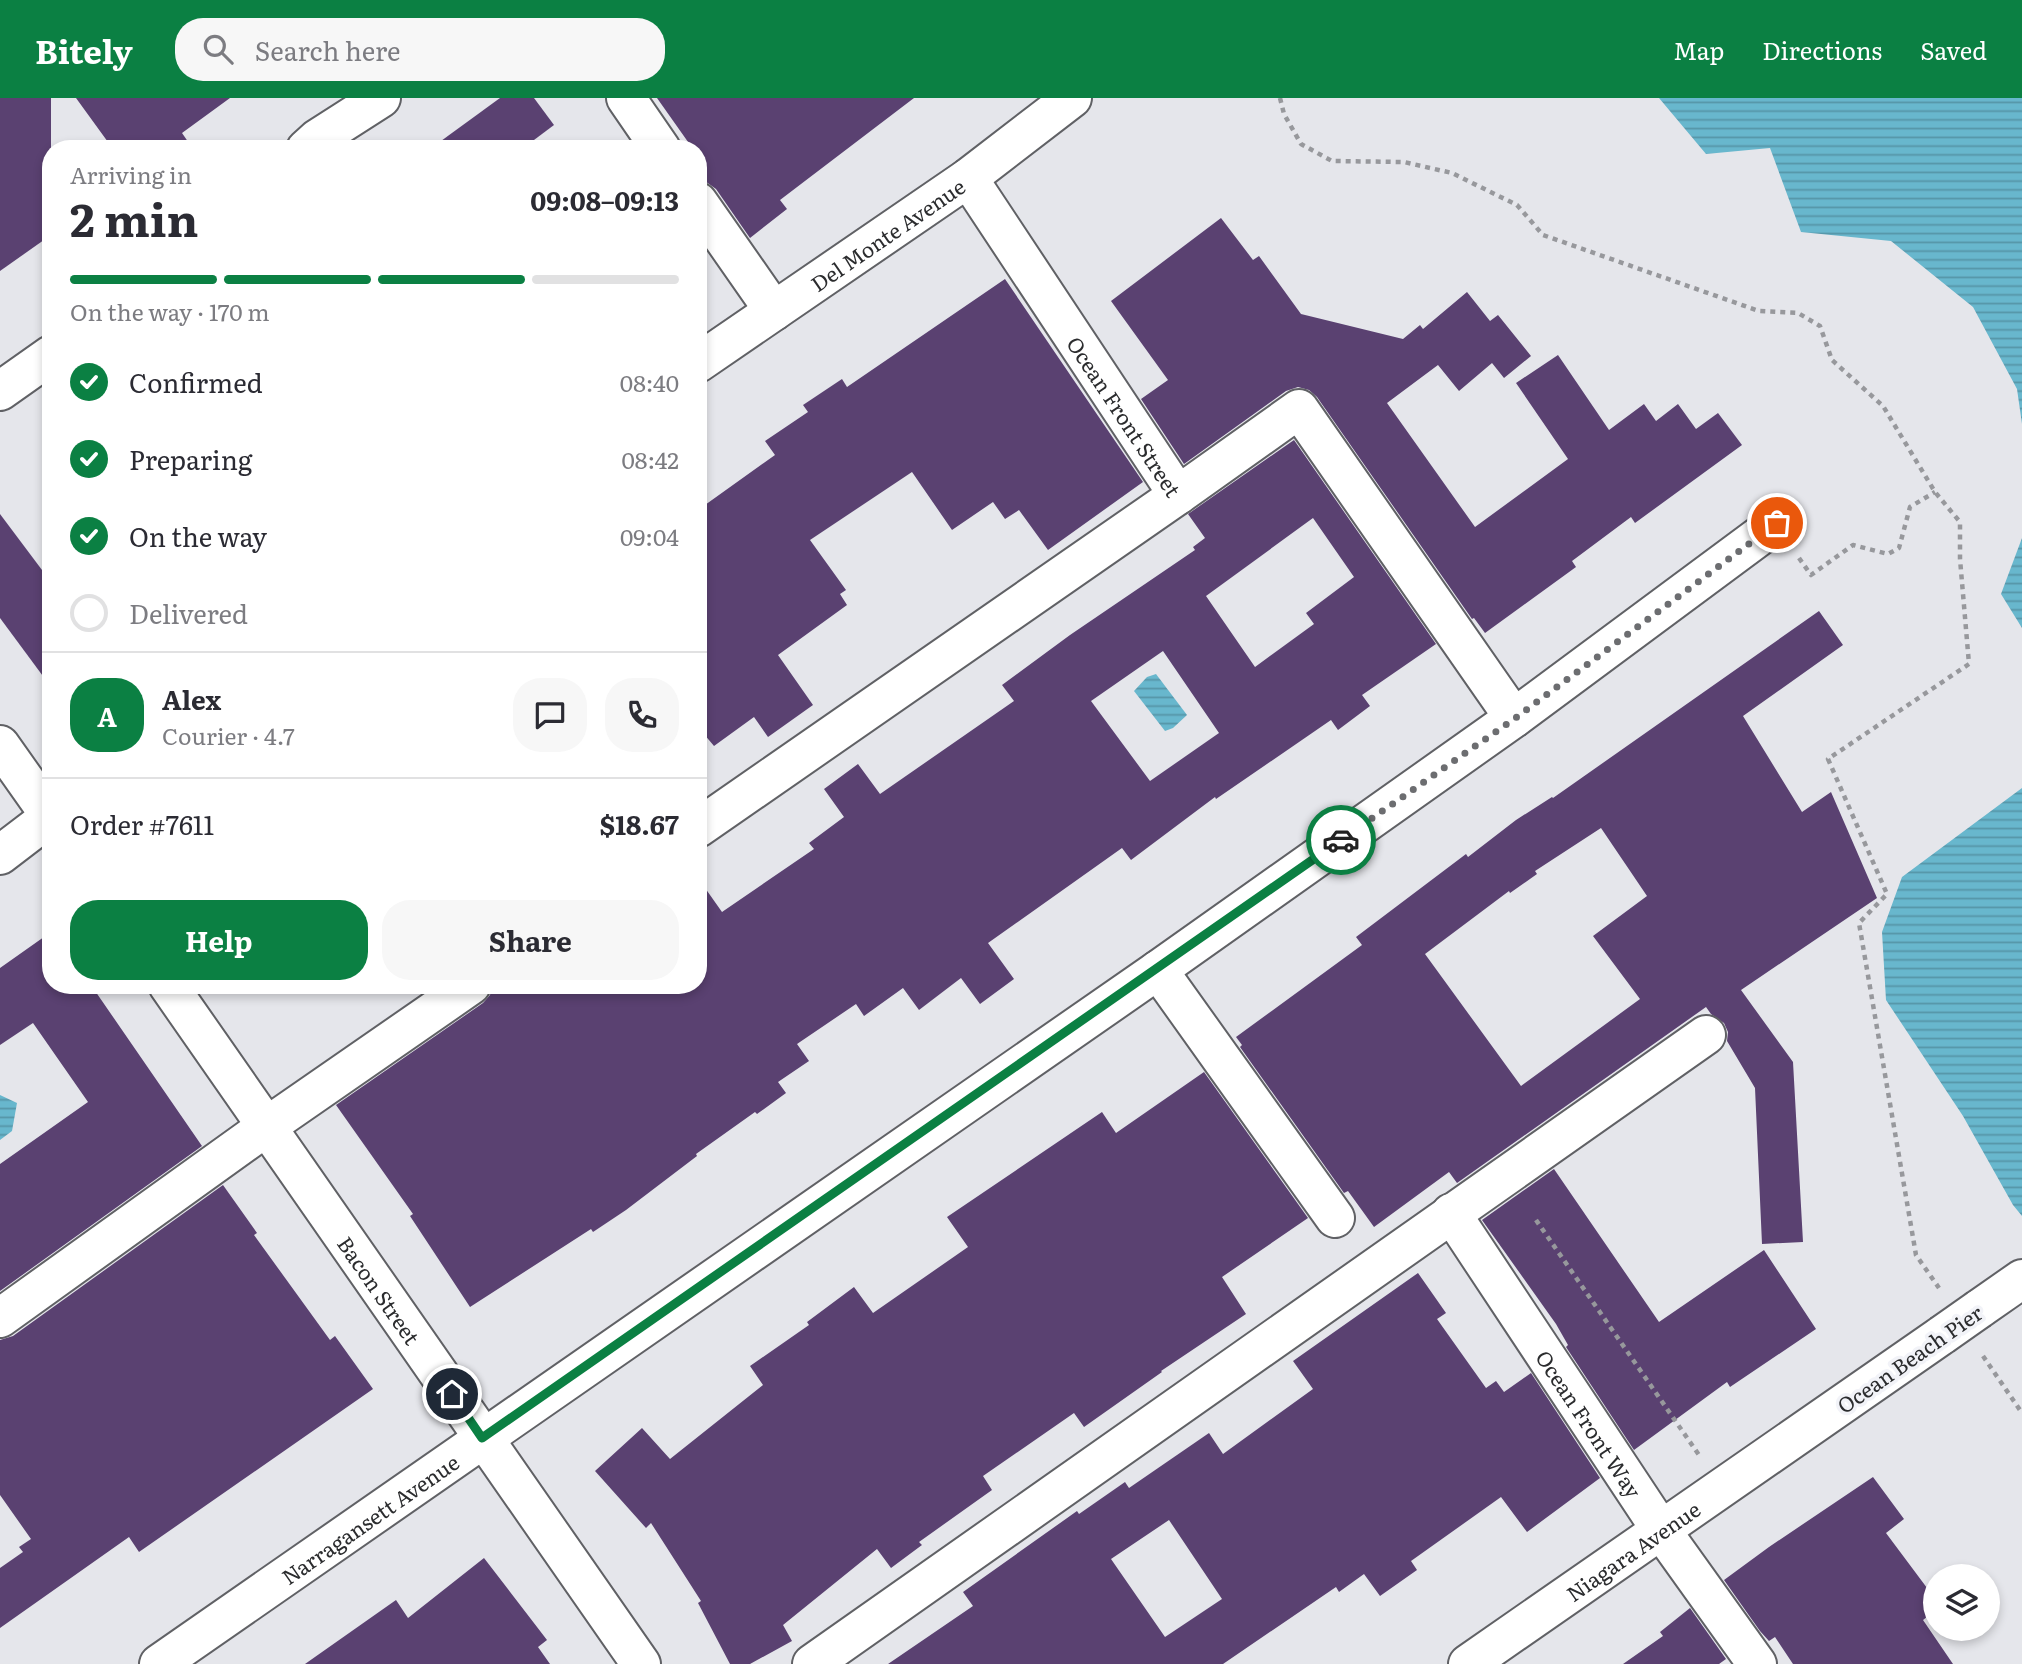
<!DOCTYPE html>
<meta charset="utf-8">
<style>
body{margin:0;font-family:Literata,serif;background:#f7f7f7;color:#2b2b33;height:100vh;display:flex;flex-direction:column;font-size:26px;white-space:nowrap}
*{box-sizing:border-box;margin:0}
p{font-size:23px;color:#7c7c81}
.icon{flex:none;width:38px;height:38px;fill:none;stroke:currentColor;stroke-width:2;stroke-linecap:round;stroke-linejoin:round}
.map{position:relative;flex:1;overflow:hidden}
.panel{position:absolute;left:42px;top:42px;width:665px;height:854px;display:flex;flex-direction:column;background:#fff;border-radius:28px;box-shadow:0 4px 10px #0003}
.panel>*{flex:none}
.tools{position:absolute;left:1923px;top:1466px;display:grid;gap:14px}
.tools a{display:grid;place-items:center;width:77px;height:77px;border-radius:50%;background:#fff;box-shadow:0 4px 10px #0003;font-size:35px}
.pin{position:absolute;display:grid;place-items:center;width:60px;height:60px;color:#fff;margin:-30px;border:4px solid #fff;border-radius:50%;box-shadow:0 2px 7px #0007}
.courier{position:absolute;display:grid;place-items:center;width:70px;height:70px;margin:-35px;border:5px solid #0b8043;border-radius:50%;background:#fff;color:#222;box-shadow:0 2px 9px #0007}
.summary em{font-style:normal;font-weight:700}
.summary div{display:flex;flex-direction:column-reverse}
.summary{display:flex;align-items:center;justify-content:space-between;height:119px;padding:0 28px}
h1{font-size:46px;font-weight:700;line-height:52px}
.bar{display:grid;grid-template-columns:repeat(4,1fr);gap:10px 7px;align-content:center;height:84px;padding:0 28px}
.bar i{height:9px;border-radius:5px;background:#e1e1e2}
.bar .on{background:#0b8043}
.bar p{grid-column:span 4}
.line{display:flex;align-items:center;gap:18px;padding:0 28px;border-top:2px solid #e1e1e2}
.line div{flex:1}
.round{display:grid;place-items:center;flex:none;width:74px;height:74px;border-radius:28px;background:#f7f7f7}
ol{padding:0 28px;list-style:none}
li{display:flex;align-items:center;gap:21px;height:77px}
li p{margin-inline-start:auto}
li .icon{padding:7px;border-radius:50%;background:#0b8043;color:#fff;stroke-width:4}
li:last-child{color:#7c7c81}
li i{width:38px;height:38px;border:4px solid #e1e1e2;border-radius:50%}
.action{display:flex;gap:14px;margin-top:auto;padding:14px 28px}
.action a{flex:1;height:80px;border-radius:28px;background:#0b8043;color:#fff;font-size:28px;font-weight:700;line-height:80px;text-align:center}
.action a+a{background:#f7f7f7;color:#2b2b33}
header{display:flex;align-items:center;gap:42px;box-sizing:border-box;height:98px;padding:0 35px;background:#0b8043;color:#fff}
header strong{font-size:33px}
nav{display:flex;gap:38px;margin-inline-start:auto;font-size:24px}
.search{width:490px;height:63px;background:#f7f7f7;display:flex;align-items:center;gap:18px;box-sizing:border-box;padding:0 24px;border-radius:28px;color:#7c7c81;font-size:26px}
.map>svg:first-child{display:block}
.water{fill:url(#water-rules)}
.building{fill:#5a4171;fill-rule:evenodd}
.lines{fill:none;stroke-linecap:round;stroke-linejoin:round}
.minor-casing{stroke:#606165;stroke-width:42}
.path{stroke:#97989c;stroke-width:4.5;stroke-dasharray:5 5;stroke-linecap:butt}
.minor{stroke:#fff;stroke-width:38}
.minor-bridge-casing{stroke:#606165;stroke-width:42;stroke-linecap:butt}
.minor-bridge{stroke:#fff;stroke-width:38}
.done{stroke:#6c6d70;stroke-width:7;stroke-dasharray:0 12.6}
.route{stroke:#0b8043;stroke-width:9}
.labels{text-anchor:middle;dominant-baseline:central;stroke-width:7;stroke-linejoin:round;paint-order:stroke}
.street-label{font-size:21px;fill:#2b2c2e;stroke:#f2f3f8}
</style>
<header>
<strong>Bitely</strong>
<div class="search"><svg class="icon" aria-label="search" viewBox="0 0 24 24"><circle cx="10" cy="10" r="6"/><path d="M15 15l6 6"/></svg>Search here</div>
<nav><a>Map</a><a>Directions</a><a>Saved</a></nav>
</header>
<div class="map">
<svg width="2022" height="1566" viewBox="0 0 2022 1566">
<defs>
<pattern id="water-rules" width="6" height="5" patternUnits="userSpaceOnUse" patternTransform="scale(1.75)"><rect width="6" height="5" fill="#68b7cd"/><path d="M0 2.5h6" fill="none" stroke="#5695a7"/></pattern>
</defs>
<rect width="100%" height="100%" fill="#e5e6eb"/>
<g class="water">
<path d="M1659,0H2022V326L2017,291L1973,209L1891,143L1801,134L1770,50L1706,56Z"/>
<path d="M2022,440V530L2001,496Z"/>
<path d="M1156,576L1187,617L1173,630L1165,633L1134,593L1147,579Z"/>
<path d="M2022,690V1118L2013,1107L1963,1018L1886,902L1882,834L1902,779Z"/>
<path d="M0,997L17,1005L12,1033L0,1042Z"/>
</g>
<g class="building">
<path d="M0,0H51V137L0,173Z"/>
<path d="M76,0H230L182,35L193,51H113Z"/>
<path d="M500,0H534L554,27L522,51H430Z"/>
<path d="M657,0H914L780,102L787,111L750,140L716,91L698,78V51H693Z"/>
<path d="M1221,120L1253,162L1259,158L1301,216L1403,241L1420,227L1423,231L1467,194L1490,223L1498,217L1531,258L1504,280L1492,265L1459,293L1438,267L1387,305L1475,429L1568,361L1516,285L1558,257L1609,332L1644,306L1656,323L1678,306L1696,331L1718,315L1742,347L1635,425L1631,419L1572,463L1576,469L1485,535L1474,520L1472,521L1317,299L1309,292L1298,289L1286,293L1184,366L1141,301L1168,282L1111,203Z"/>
<path d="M1005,181L1143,384L1048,452L1019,412L1005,421L993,404L952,432L912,374L810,442L846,492L840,496L847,507L778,557L813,607L768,639L754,619L714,648L698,629V412L775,357L765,343L808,314L803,307L842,281L847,289Z"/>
<path d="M1294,342L1436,546L1362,597L1370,608L1338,632L1331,622L1216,701L1215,699L1131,762L1122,750L988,845L1014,881L980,906L961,880L919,912L903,890L864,918L856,906L797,946L809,963L778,984L786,995L757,1016L755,1014L696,1056L697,1058L626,1112L593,1134L591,1131L470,1209L410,1118L413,1116L336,1007L483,905L490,897L493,887H698V780L722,814L814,751L809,745L844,719L824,691L858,666L880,696L1014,603L1002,587L1070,537L1195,452L1193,449L1205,440L1188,416ZM1313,420L1354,479L1306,515L1314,526L1255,569L1206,498ZM1163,553L1219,635L1150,683L1091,603Z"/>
<path d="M0,416L51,484V589L0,520Z"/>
<path d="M1819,513L1843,547L1743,618L1802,714L1831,694L1877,800L1741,892L1793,964L1803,1144L1762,1146L1755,990L1727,943L1728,934L1724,925L1711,916L1706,909L1457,1085L1449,1074L1374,1129L1348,1093L1344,1095L1240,949L1242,947L1236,939L1362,847L1356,839L1466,756L1468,759L1516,722L1552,699L1553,700ZM1601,730L1647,798L1593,838L1640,901L1521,988L1425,856L1509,793L1510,795L1537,776L1535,773Z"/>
<path d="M51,834V887H91L202,1048L0,1193V1066L88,1004L33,925L0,947V870Z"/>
<path d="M1204,974L1308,1120L1222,1179L1246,1216L1161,1273L1162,1274L1084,1329L1074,1315L983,1378L992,1392L919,1444L922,1447L891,1470L877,1451L783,1527L792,1543L750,1566H730L698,1505L701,1503L651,1425L646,1430L595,1373L642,1330L670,1361L763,1287L750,1268L809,1227L807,1224L854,1189L873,1215L968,1149L947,1119L1102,1014L1116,1035Z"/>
<path d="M1554,1071L1659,1224L1764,1152L1816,1231L1730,1289L1727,1284L1634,1352L1566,1249L1568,1247L1556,1226L1482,1122Z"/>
<path d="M223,1087L257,1135L254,1137L330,1242L335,1238L373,1291L139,1454L129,1439L0,1530V1470L23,1454L19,1449L31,1441L0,1397V1242L13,1238Z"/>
<path d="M1418,1175L1446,1215L1437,1221L1486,1290L1496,1283L1504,1294L1531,1275L1600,1380L1527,1434L1501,1399L1411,1463L1417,1472L1380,1498L1364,1476L1339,1494L1336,1489L1223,1566H888L973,1508L963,1494L1077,1413L1079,1416L1125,1384L1129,1390L1209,1335L1223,1356L1313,1291L1293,1263ZM1169,1422L1222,1501L1165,1539L1111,1461Z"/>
<path d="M1873,1379L1904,1421L1886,1435L1936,1502V1512L1923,1522L1953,1566H1793L1775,1539L1769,1543L1760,1533L1724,1482L1769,1449Z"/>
<path d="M484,1460L547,1542L538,1549L550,1566H305L396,1502L408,1520Z"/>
<path d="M1690,1510L1726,1561L1719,1566H1623L1663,1538L1660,1534Z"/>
</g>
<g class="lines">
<defs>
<g id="minor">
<path d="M626,0L661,51"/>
<path d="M306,51L317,41L381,0"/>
<path id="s1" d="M968,80L1178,397L1299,311L1514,620"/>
<path d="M698,104L774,213"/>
<path id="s2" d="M698,265L968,80L1072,0"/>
<path d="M0,293L51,257"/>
<path d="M0,647L51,719"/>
<path d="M698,730L1178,397"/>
<path d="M0,757L51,718"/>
<path d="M1158,872L1335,1120"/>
<path id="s3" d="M168,887L641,1566"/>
<path id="s4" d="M1451,1115L1661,1432L1757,1566"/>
<path d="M1979,1211L2022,1181"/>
<path d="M0,1220L266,1029L471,887"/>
<path id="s5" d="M159,1566L1158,872L1514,620L1777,425"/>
<path d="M812,1566L1706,937"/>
<path id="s6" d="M1468,1566L1942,1237"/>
</g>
</defs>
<use href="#minor" class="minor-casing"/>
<g class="path">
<path d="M1280,0L1284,16L1301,46L1332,63L1404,64L1452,75L1517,107L1543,137L1759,213L1798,215L1820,228L1832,262L1883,308L1935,394L1960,424V461L1969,566L1828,661L1887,796L1859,825L1916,1157L1939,1190"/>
<path d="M1799,460L1811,477L1853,447L1888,456L1899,450L1910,409L1935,394"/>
<path d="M1536,1122L1699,1357"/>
<path d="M1983,1258L2022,1315"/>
</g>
<use href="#minor" class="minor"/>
<defs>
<path id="minor-bridge" d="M1942,1237L1979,1211"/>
</defs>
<use href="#minor-bridge" class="minor-bridge-casing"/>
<use href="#minor-bridge" class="minor-bridge"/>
</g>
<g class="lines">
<path class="done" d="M1341,742L1514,621L1777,425"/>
<path class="route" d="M452,1296L482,1340L1341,742"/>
</g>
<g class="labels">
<g class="street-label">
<text stroke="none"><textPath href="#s2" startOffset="229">Del Monte Avenue</textPath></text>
<text stroke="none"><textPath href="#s1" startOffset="285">Ocean Front Street</textPath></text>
<text stroke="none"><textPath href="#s3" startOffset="371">Bacon Street</textPath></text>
<text transform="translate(1909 1260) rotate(-35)">Ocean Beach Pier</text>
<text stroke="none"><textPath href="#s4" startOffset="252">Ocean Front Way</textPath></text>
<text stroke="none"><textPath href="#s5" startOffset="256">Narragansett Avenue</textPath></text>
<text stroke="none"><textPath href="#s6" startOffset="200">Niagara Avenue</textPath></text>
</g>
</g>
</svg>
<div class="tools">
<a><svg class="icon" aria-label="layers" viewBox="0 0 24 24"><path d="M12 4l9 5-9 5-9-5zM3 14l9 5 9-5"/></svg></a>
</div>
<div class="pin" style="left:1777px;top:425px;background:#ea580c"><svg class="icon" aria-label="bag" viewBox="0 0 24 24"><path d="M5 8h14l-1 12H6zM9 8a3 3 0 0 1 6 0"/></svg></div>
<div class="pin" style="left:452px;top:1296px;background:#1f2937"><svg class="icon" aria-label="home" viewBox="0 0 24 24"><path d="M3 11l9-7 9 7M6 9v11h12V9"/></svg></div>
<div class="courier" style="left:1341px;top:742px"><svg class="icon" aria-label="car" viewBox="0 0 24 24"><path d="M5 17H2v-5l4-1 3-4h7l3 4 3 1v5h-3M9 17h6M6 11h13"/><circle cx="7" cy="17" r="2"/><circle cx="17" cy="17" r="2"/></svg></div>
<section class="panel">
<div class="summary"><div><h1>2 min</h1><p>Arriving in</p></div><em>09:08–09:13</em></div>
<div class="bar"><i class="on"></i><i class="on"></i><i class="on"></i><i></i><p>On the way · 170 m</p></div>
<ol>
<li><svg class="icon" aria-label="check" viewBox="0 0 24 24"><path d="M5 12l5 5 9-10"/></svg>Confirmed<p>08:40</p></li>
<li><svg class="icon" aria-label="check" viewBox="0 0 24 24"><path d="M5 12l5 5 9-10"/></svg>Preparing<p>08:42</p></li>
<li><svg class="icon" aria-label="check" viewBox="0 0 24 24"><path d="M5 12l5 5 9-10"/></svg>On the way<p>09:04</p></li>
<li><i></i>Delivered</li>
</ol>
<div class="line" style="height:126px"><b class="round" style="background:#0b8043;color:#fff">A</b><div><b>Alex</b><p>Courier · 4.7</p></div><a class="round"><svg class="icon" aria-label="chat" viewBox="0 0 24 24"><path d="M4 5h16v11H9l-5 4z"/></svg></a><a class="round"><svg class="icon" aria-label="phone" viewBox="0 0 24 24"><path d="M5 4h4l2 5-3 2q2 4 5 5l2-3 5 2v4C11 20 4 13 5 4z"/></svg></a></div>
<div class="line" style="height:91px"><div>Order #7611</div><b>$18.67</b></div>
<div class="action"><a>Help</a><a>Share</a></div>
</section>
</div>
